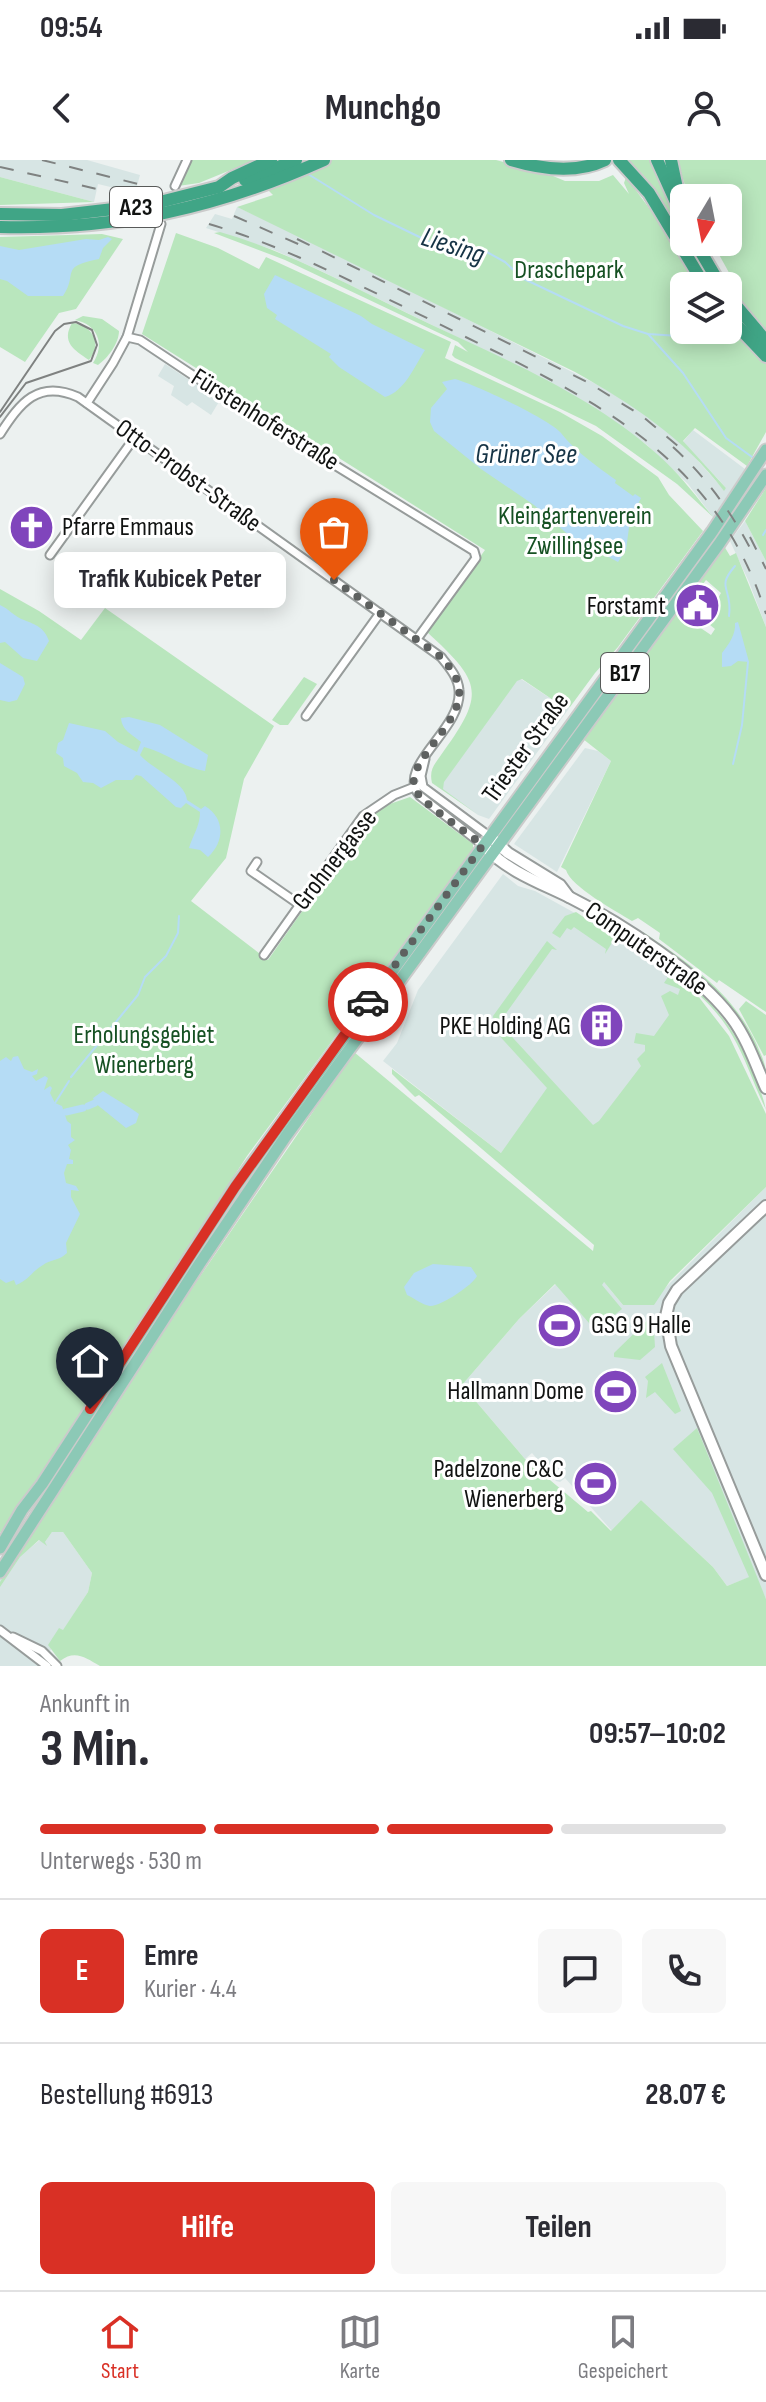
<!DOCTYPE html>
<html lang="de">
<meta charset="utf-8">
<style>
body{margin:0;font-family:"Sofia Sans Condensed",sans-serif;background:#f7f7f7;color:#2b2b33;height:100vh;display:flex;flex-direction:column;font-size:30px;white-space:nowrap}
*{box-sizing:border-box;margin:0}
p{font-size:26px;color:#7c7c81}
.icon{flex:none;width:44px;height:44px;fill:none;stroke:currentColor;stroke-width:2;stroke-linecap:round;stroke-linejoin:round}
.map{position:relative;height:1506px;overflow:hidden}
.side{display:flex;flex-direction:column;background:#fff;flex:1}
.side>*{flex:none}
.needle{width:52px;rotate:190deg}
.controls{position:absolute;left:670px;top:24px;display:grid;gap:16px}
.controls a{display:grid;place-items:center;width:72px;height:72px;border-radius:12px;background:#fff;box-shadow:0 4px 20px #0003;font-size:40px}
.pin{position:absolute;display:grid;place-items:center;width:68px;height:68px;color:#fff;margin:-82px -34px;border-radius:50% 50% 50% 0;rotate:-45deg;box-shadow:0 0 8px #0007}
.pin .icon{rotate:45deg}
.courier{position:absolute;display:grid;place-items:center;width:80px;height:80px;margin:-40px;border:6px solid #d93025;border-radius:50%;background:#fff;color:#222;box-shadow:0 2px 10px #0007}
.bubble{position:absolute;height:56px;border-radius:12px;background:#fff;box-shadow:0 4px 20px #0003;font-size:26px;font-weight:700;line-height:56px;text-align:center}
.summary em{font-style:normal;font-weight:700}
.summary div{display:flex;flex-direction:column-reverse}
.summary{display:flex;align-items:center;justify-content:space-between;height:136px;padding:0 40px}
h1{font-size:52px;font-weight:700;line-height:60px}
.bar{display:grid;grid-template-columns:repeat(4,1fr);gap:12px 8px;align-content:center;height:96px;padding:0 40px}
.bar i{height:10px;border-radius:6px;background:#e1e1e2}
.bar .on{background:#d93025}
.bar p{grid-column:span 4}
.line{display:flex;align-items:center;gap:20px;padding:0 40px;border-top:2px solid #e1e1e2}
.line div{flex:1}
.round{display:grid;place-items:center;flex:none;width:84px;height:84px;border-radius:12px;background:#f7f7f7}
.action{display:flex;gap:16px;margin-top:auto;padding:16px 40px}
.action a{flex:1;height:92px;border-radius:12px;background:#d93025;color:#fff;font-size:32px;font-weight:700;line-height:92px;text-align:center}
.action a+a{background:#f7f7f7;color:#2b2b33}
.status{display:flex;justify-content:space-between;align-items:center;height:56px;padding:0 40px;background:#fff;direction:ltr}
.status svg{height:22px;fill:currentColor}
header{display:flex;justify-content:space-between;align-items:center;height:104px;padding:0 40px;background:#fff;font-size:36px;font-weight:700}
.menu{display:flex;justify-content:space-around;align-items:center;height:112px;border-top:2px solid #e1e1e2;background:#fff;font-size:22px;color:#7c7c81}
.menu a{display:grid;justify-items:center;gap:4px}
.menu .on{color:#d93025}
.map>svg:first-child{display:block}
.built{fill:#d7e5e4}
.green{fill:#b9e6bd;fill-rule:evenodd}
.water{fill:#b5dcf5}
.lines{fill:none;stroke-linecap:round;stroke-linejoin:round}
.stream{stroke:#b5dcf5;stroke-width:2}
.canal{stroke:#b5dcf5;stroke-width:7}
.street-casing{stroke:#979c9b;stroke-width:11}
.secondary-casing{stroke:#979c9b;stroke-width:14}
.primary-casing{stroke:#cbcbcb;stroke-width:15}
.highway-casing{stroke:#cbcbcb;stroke-width:16}
.street{stroke:#fff;stroke-width:7}
.secondary{stroke:#fff;stroke-width:10}
.primary{stroke:#8cc9b6;stroke-width:11}
.highway{stroke:#40a586;stroke-width:12}
.tram{stroke:#7f8281;stroke-width:2}
.rail{stroke:#7f8281;stroke-width:2;stroke-dasharray:14 14;stroke-linecap:butt}
.done{stroke:#5e6160;stroke-width:8;stroke-dasharray:0 14.4}
.route{stroke:#d93025;stroke-width:10}
.labels{text-anchor:middle;dominant-baseline:central;stroke-width:6;stroke-linejoin:round;paint-order:stroke}
.shield{fill:#fff;stroke:#585a59;stroke-width:2}
.shield-label{font-size:24px;font-weight:bold;fill:#111312}
.park-label{font-size:26px;fill:#165123;stroke:#fff}
.street-label{font-size:26px;fill:#111312;stroke:#fff}
.poi-label{font-size:26px;fill:#111312;stroke:#fff;text-anchor:end}
.water-label{font-size:28px;font-style:italic;fill:#163446;stroke:#fff}
</style>
<div class="status"><b>09:54</b><svg viewBox="0 0 49 12"><path d="M0 12V9h3v3zM5 12V6h3v6zM10 12V3h3v9zM15 12V0h3v12zM26 1h20v11H26zM47 4h2v5h-2z"/></svg></div>
<header><svg class="icon" aria-label="back" viewBox="0 0 24 24"><path d="M15 5l-7 7 7 7"/></svg>Munchgo<svg class="icon" aria-label="person" viewBox="0 0 24 24"><circle cx="12" cy="8" r="4"/><path d="M4 21q1-7 8-7t8 7"/></svg></header>
<div class="map">
<svg width="766" height="1506" viewBox="0 0 766 1506">
<rect width="100%" height="100%" fill="#ecf1f0"/>
<g class="built">
<path d="M0,0H87L140,15L135,33L98,24L94,42L0,17Z"/>
<path d="M237,47L314,82L602,227L646,254L682,283L724,330L726,328L719,320L683,282L693,270L745,309L713,357L688,324L647,285L592,246L518,207L319,110L274,90L206,68L215,54L232,59Z"/>
<path d="M165,204L220,240L211,255L192,242L187,246L171,235L174,226L158,216Z"/>
<path d="M745,361L766,401V467L749,422L730,381Z"/>
<path d="M521,519L562,546L570,547L489,659L478,655L442,629L444,621L517,520Z"/>
<path d="M585,588L598,591L611,601L557,712L514,684Z"/>
<path d="M503,714L518,726L535,731L593,763L698,836L596,984L501,993L383,901L397,883L418,830Z"/>
<path d="M766,1027V1439L755,1415L727,1426L713,1407L641,1340L612,1371L565,1318L560,1322L556,1321L532,1293L525,1299L462,1225L519,1159L556,1124L604,1122L623,1145L664,1129Z"/>
<path d="M52,1372H63L92,1413L88,1432L52,1488L50,1491L60,1501L56,1506H0V1412L40,1380L45,1382Z"/>
</g>
<g class="green">
<path d="M190,0H496L546,13L565,21H599L613,15L629,34L624,23L626,17L655,56L696,126H684V170H728V136L736,133L737,127L712,82H728V38H689L677,0H766V272L747,306L695,268L683,281L726,328L724,331C684,278 632,244 575,212L237,47L273,35L243,5L199,23L178,26Z"/>
<path d="M626,0H651L684,70V82H690L714,124L712,126C679,89 669,29 626,0Z"/>
<path d="M0,17L94,42L0,45Z"/>
<path d="M220,72C286,91 347,124 409,154C494,195 586,231 657,294C679,313 695,335 713,357L677,324L596,266L455,198L452,195L455,185L468,192L458,182L285,100L214,73Z"/>
<path d="M176,73L218,88L259,109L266,97L451,182L445,198L560,252L602,276L658,317L669,335L703,371L618,487L595,513L570,547L562,546L522,519L517,521L444,622L443,629L477,654L432,623C429,610 434,605 441,595C487,532 481,522 426,471L485,390L142,174Z"/>
<path d="M102,74L123,79L76,149L59,153L25,202L0,187V77Z"/>
<path d="M83,156L102,159L119,171C119,183 108,198 98,205L93,203C106,184 97,164 75,160Z"/>
<path d="M72,163C92,165 103,183 89,200C74,190 61,182 72,163Z"/>
<path d="M766,328V401L745,361Z"/>
<path d="M724,386L730,396L736,393L766,467V852L719,820L717,823L659,779L660,773L638,758L632,761C616,751 571,727 566,710L561,707L611,601L583,579ZM706,420L721,433L717,440H710L706,449L703,448L701,451L705,458L704,460L715,469L711,475L680,454Z"/>
<path d="M0,429L39,451L81,480L105,448L274,566L244,619L226,698L191,741L268,800L363,664L384,646L410,637L473,684V690L247,996L34,1326L0,1373Z"/>
<path d="M304,517L317,524L288,565H280L272,560Z"/>
<path d="M576,752L615,778L605,794L606,789L574,767L571,770L567,768L560,778L552,773L565,756Z"/>
<path d="M643,772C690,804 732,831 757,885C761,895 766,903 766,915L751,881L722,836L641,775Z"/>
<path d="M547,781L557,790L552,789L502,859L505,863L503,867L593,965L599,961L641,906L637,899L645,891V885L634,883L636,873L654,876L669,855L661,836L670,831L678,835L680,829L664,823L670,814L698,836L729,876L766,954V1027L670,1121L654,1145H623L604,1122L602,1125L622,1149L608,1160L614,1167L607,1173L602,1167L596,1171L555,1124L519,1159L462,1225L525,1299L588,1352L591,1351L611,1371L641,1340L713,1407L727,1426L749,1417L712,1333L673,1289L697,1268L766,1439V1506H100C86,1498 75,1489 60,1501L48,1485L59,1468L63,1470L88,1432L92,1413L63,1372H52L45,1382L47,1386L39,1380L20,1397L0,1427V1422L144,1198L354,892L593,1091L594,1085L419,935L415,937L392,914V909L501,993L547,928L495,871L493,856Z"/>
<path d="M625,781H630C684,817 722,842 749,903C755,918 763,934 766,950C754,925 746,899 732,875C707,832 665,808 625,781Z"/>
<path d="M746,841L766,855V895L764,896L739,849Z"/>
<path d="M653,1155L655,1187L640,1200L614,1197V1193Z"/>
<path d="M662,1203L681,1251L675,1254L655,1232L646,1238L648,1221L645,1217Z"/>
</g>
<g class="water">
<path d="M108,77L112,79L103,88L99,99C58,107 79,113 63,136H28L7,121L0,119V86L19,90L86,79L99,80Z"/>
<path d="M275,115L361,156L372,164L425,190C414,207 405,231 385,237L339,207L329,197L331,194L275,159L277,155L267,148L264,134Z"/>
<path d="M455,219C474,224 549,259 561,273C572,288 597,307 616,320L615,323L633,336L635,334L641,338L630,360L626,390L618,402L571,377L534,345L481,309L434,271L430,262L431,248L447,229L442,222Z"/>
<path d="M0,445C9,449 15,457 24,460C36,465 44,467 49,481L37,501L23,498L5,482L0,483Z"/>
<path d="M738,462L749,502L738,501L731,506L722,507V493C729,484 736,474 735,463Z"/>
<path d="M0,503L23,517L25,524L17,540L9,542L0,540Z"/>
<path d="M129,557L160,565L208,595L205,611C181,607 165,592 144,587L140,595C152,609 186,622 187,640L201,649L205,646C225,658 225,681 208,697L200,690L189,688C193,675 200,666 200,652L186,643L181,648L176,647L141,616L136,615L132,620H116L101,628L93,623L83,622L77,613L64,606L63,598L56,593L58,583L63,580L69,563L105,571L118,582L137,592L141,582C132,574 122,571 121,558Z"/>
<path d="M18,896L24,909L32,912L38,909L37,914L32,916L36,921L45,916L48,918L44,930L50,926L52,928L50,933L55,943L62,946L67,961L71,964V977L75,980L68,985L71,990L69,999L73,1000V1004H67L64,1013L66,1023L76,1026L79,1031L71,1030V1037L80,1054L66,1083L67,1093C59,1101 51,1099 43,1105C31,1112 29,1120 16,1125L14,1120L6,1123L0,1119V901L6,897L11,901L13,897Z"/>
<path d="M103,931C115,939 127,945 139,954L136,963L126,968L95,943L93,938Z"/>
<path d="M433,1104L471,1107L477,1116C473,1125 440,1147 430,1146C422,1145 414,1138 407,1135L404,1127L414,1113Z"/>
</g>
<g class="lines">
<g class="stream">
<path d="M308,14L374,55L436,85L485,91L505,102L522,118L623,166L648,174L679,176L733,171"/>
<path d="M648,174L683,213L726,278L752,297"/>
<path d="M763,375L766,370"/>
<path d="M729,456C733,427 715,429 735,406"/>
<path d="M733,604L742,565L748,502"/>
<path d="M71,917L138,835L145,817L166,796L178,773L179,756"/>
<path d="M55,943L69,921"/>
</g>
<g class="canal">
<path d="M88,946L95,943"/>
<path d="M66,952L83,948"/>
</g>
<defs>
<g id="street">
<path d="M175,26L187,0"/>
<path d="M127,177L140,180L239,246L474,391L476,398L417,479"/>
<path d="M87,243L113,203L127,177L161,64"/>
<path d="M0,274C20,243 38,219 78,237L441,497C449,507 458,517 459,530C463,570 394,607 420,636L483,685"/>
<path d="M50,395L135,277"/>
<path d="M306,556L380,453"/>
<path d="M425,599L421,616L423,627L489,676"/>
<path d="M257,702L251,711L300,745"/>
<path d="M264,795L363,656L394,635L422,624"/>
<path d="M0,1470L47,1506"/>
<path d="M13,1477L42,1491L57,1506"/>
</g>
<g id="secondary">
<path d="M494,680L508,693L560,725L569,737"/>
<path d="M487,689C509,712 543,724 571,738C621,763 698,813 731,857C747,878 756,905 766,928"/>
<path d="M766,1046L677,1130L669,1143L666,1156L671,1186L766,1415"/>
</g>
<g id="primary">
<path d="M0,1388L22,1350L42,1324L235,1027L712,372L766,290"/>
<path d="M0,1412L200,1103L286,976L719,384L766,315"/>
</g>
<g id="highway">
<path d="M511,0C541,9 576,14 605,0"/>
<path d="M619,0L649,33L705,126"/>
<path d="M657,0L684,60"/>
<path d="M671,0L678,33"/>
<path d="M245,20L296,0"/>
<path d="M0,54L62,55L148,45L219,27L232,18L271,0"/>
<path d="M0,67C117,70 217,48 324,0"/>
<path d="M695,82L721,126"/>
<path d="M728,136L766,181"/>
<path d="M728,156L766,196"/>
</g>
</defs>
<use href="#street" class="street-casing"/>
<use href="#secondary" class="secondary-casing"/>
<use href="#primary" class="primary-casing"/>
<use href="#highway" class="highway-casing"/>
<use href="#street" class="street"/>
<use href="#secondary" class="secondary"/>
<use href="#primary" class="primary"/>
<use href="#highway" class="highway"/>
<path class="tram" d="M0,252L55,171L64,164L76,162L92,170L97,185L91,201L26,223L0,257"/>
<g class="rail">
<path d="M42,0L138,24"/>
<path d="M0,7L97,29"/>
<path d="M234,56L305,87"/>
<path d="M209,64C287,87 358,125 431,160C576,232 713,285 766,454"/>
<path d="M297,79L589,223L642,256L685,292"/>
<path d="M673,287C705,316 730,350 750,388"/>
<path d="M750,377L766,409"/>
</g>
</g>
<g class="lines">
<path class="done" d="M334,420L441,497C449,506 457,516 459,528C464,565 401,604 416,631C423,644 469,674 483,685L368,842"/>
<path class="route" d="M90,1249L235,1027L368,842"/>
</g>
<defs>
<symbol id="church-disc" viewBox="-11 -11 22 22"><circle r="9.5" fill="#8045bc" stroke="#fff"/><path d="M-1.2-6h2.4v3.5h3.3v2.4h-3.3V6h-2.4V-.1h-3.3v-2.4h3.3Z" fill="#fff"/></symbol>
<symbol id="civic-disc" viewBox="-11 -11 22 22"><circle r="9.5" fill="#8045bc" stroke="#fff"/><path d="M-.6-6.5H3V-4.5H.6V-3L4-1V1h2V6H-6V1h2V-1L-.6-3ZM-1.2 2.5V6h2.4V2.5Z" fill="#fff"/></symbol>
<symbol id="building-disc" viewBox="-11 -11 22 22"><circle r="9.5" fill="#8045bc" stroke="#fff"/><path d="M-4-6H4V6H1V3H-1V6H-4ZM-2.5-4.3h1.7v1.8h-1.7ZM.8-4.3h1.7v1.8H.8ZM-2.5-1h1.7V.8h-1.7ZM.8-1h1.7V.8H.8Z" fill="#fff"/></symbol>
<symbol id="stadium-disc" viewBox="-11 -11 22 22"><circle r="9.5" fill="#8045bc" stroke="#fff"/><path d="M0-5a6.5 5 0 1 0 0 10a6.5 5 0 1 0 0-10ZM-3.5-1.8h7v3.6h-7Z" fill="#fff"/></symbol>
</defs>
<g fill-rule="evenodd">
<use href="#church-disc" x="6" y="342" width="51" height="51"/>
<use href="#civic-disc" x="672" y="420" width="51" height="51"/>
<use href="#building-disc" x="576" y="840" width="51" height="51"/>
<use href="#stadium-disc" x="534" y="1140" width="51" height="51"/>
<use href="#stadium-disc" x="590" y="1206" width="51" height="51"/>
<use href="#stadium-disc" x="570" y="1298" width="51" height="51"/>
</g>
<g class="labels">
<g class="shield">
<rect x="110" y="27" width="52" height="40" rx="6"/>
<rect x="601" y="493" width="48" height="40" rx="6"/>
</g>
<g class="shield-label">
<text x="136" y="47">A23</text>
<text x="625" y="513">B17</text>
</g>
<g class="park-label">
<text x="569" y="110">Draschepark</text>
<text x="575" y="356">Kleingartenverein<tspan x="575" dy="30">Zwillingsee</tspan></text>
<text x="144" y="875">Erholungsgebiet<tspan x="144" dy="30">Wienerberg</tspan></text>
</g>
<g class="street-label">
<text transform="translate(265 260) rotate(32)">Fürstenhoferstraße</text>
<text transform="translate(188 316) rotate(36)">Otto-Probst-Straße</text>
<text transform="translate(526 588) rotate(-54)">Triester Straße</text>
<text transform="translate(335 700) rotate(-52)">Grohnergasse</text>
<text transform="translate(646 789) rotate(35)">Computerstraße</text>
</g>
<g class="poi-label">
<text x="62" y="367" text-anchor="start">Pfarre Emmaus</text>
<text x="666" y="446">Forstamt</text>
<text x="571" y="866">PKE Holding AG</text>
<text x="591" y="1165" text-anchor="start">GSG 9 Halle</text>
<text x="584" y="1231">Hallmann Dome</text>
<text x="564" y="1309">Padelzone C&amp;C<tspan x="564" dy="30">Wienerberg</tspan></text>
</g>
<g class="water-label">
<text transform="translate(453 86) rotate(18)">Liesing</text>
<text x="526" y="294">Grüner See</text>
</g>
</g>
</svg>
<div class="controls">
<a><svg class="needle" viewBox="-14 -14 28 28"><path d="M0-13l5 13h-10z" fill="#e53935"/><path d="M0 13l5-13h-10z" fill="#7c7c81"/></svg></a>
<a><svg class="icon" aria-label="layers" viewBox="0 0 24 24"><path d="M12 4l9 5-9 5-9-5zM3 14l9 5 9-5"/></svg></a>
</div>
<div class="pin" style="left:334px;top:420px;background:#ea580c"><svg class="icon" aria-label="bag" viewBox="0 0 24 24"><path d="M5 8h14l-1 12H6zM9 8a3 3 0 0 1 6 0"/></svg></div>
<div class="pin" style="left:90px;top:1249px;background:#1f2937"><svg class="icon" aria-label="home" viewBox="0 0 24 24"><path d="M3 11l9-7 9 7M6 9v11h12V9"/></svg></div>
<div class="courier" style="left:368px;top:842px"><svg class="icon" aria-label="car" viewBox="0 0 24 24"><path d="M5 17H2v-5l4-1 3-4h7l3 4 3 1v5h-3M9 17h6M6 11h13"/><circle cx="7" cy="17" r="2"/><circle cx="17" cy="17" r="2"/></svg></div>
<div class="bubble" style="left:54px;top:392px;width:232px">Trafik Kubicek Peter</div>
</div>
<section class="side">
<div class="summary"><div><h1>3 Min.</h1><p>Ankunft in</p></div><em>09:57–10:02</em></div>
<div class="bar"><i class="on"></i><i class="on"></i><i class="on"></i><i></i><p>Unterwegs · 530 m</p></div>
<div class="line" style="height:144px"><b class="round" style="background:#d93025;color:#fff">E</b><div><b>Emre</b><p>Kurier · 4.4</p></div><a class="round"><svg class="icon" aria-label="chat" viewBox="0 0 24 24"><path d="M4 5h16v11H9l-5 4z"/></svg></a><a class="round"><svg class="icon" aria-label="phone" viewBox="0 0 24 24"><path d="M5 4h4l2 5-3 2q2 4 5 5l2-3 5 2v4C11 20 4 13 5 4z"/></svg></a></div>
<div class="line" style="height:104px"><div>Bestellung #6913</div><b>28.07 €</b></div>
<div class="action"><a>Hilfe</a><a>Teilen</a></div>
</section>
<nav class="menu">
<a class="on"><svg class="icon" aria-label="home" viewBox="0 0 24 24"><path d="M3 11l9-7 9 7M6 9v11h12V9"/></svg>Start</a>
<a><svg class="icon" aria-label="map" viewBox="0 0 24 24"><path d="M3 6l6-2 6 2 6-2v14l-6 2-6-2-6 2zM9 4v14M15 6v14"/></svg>Karte</a>
<a><svg class="icon" aria-label="saved" viewBox="0 0 24 24"><path d="M7 4h10v16l-5-4-5 4z"/></svg>Gespeichert</a>
</nav>
